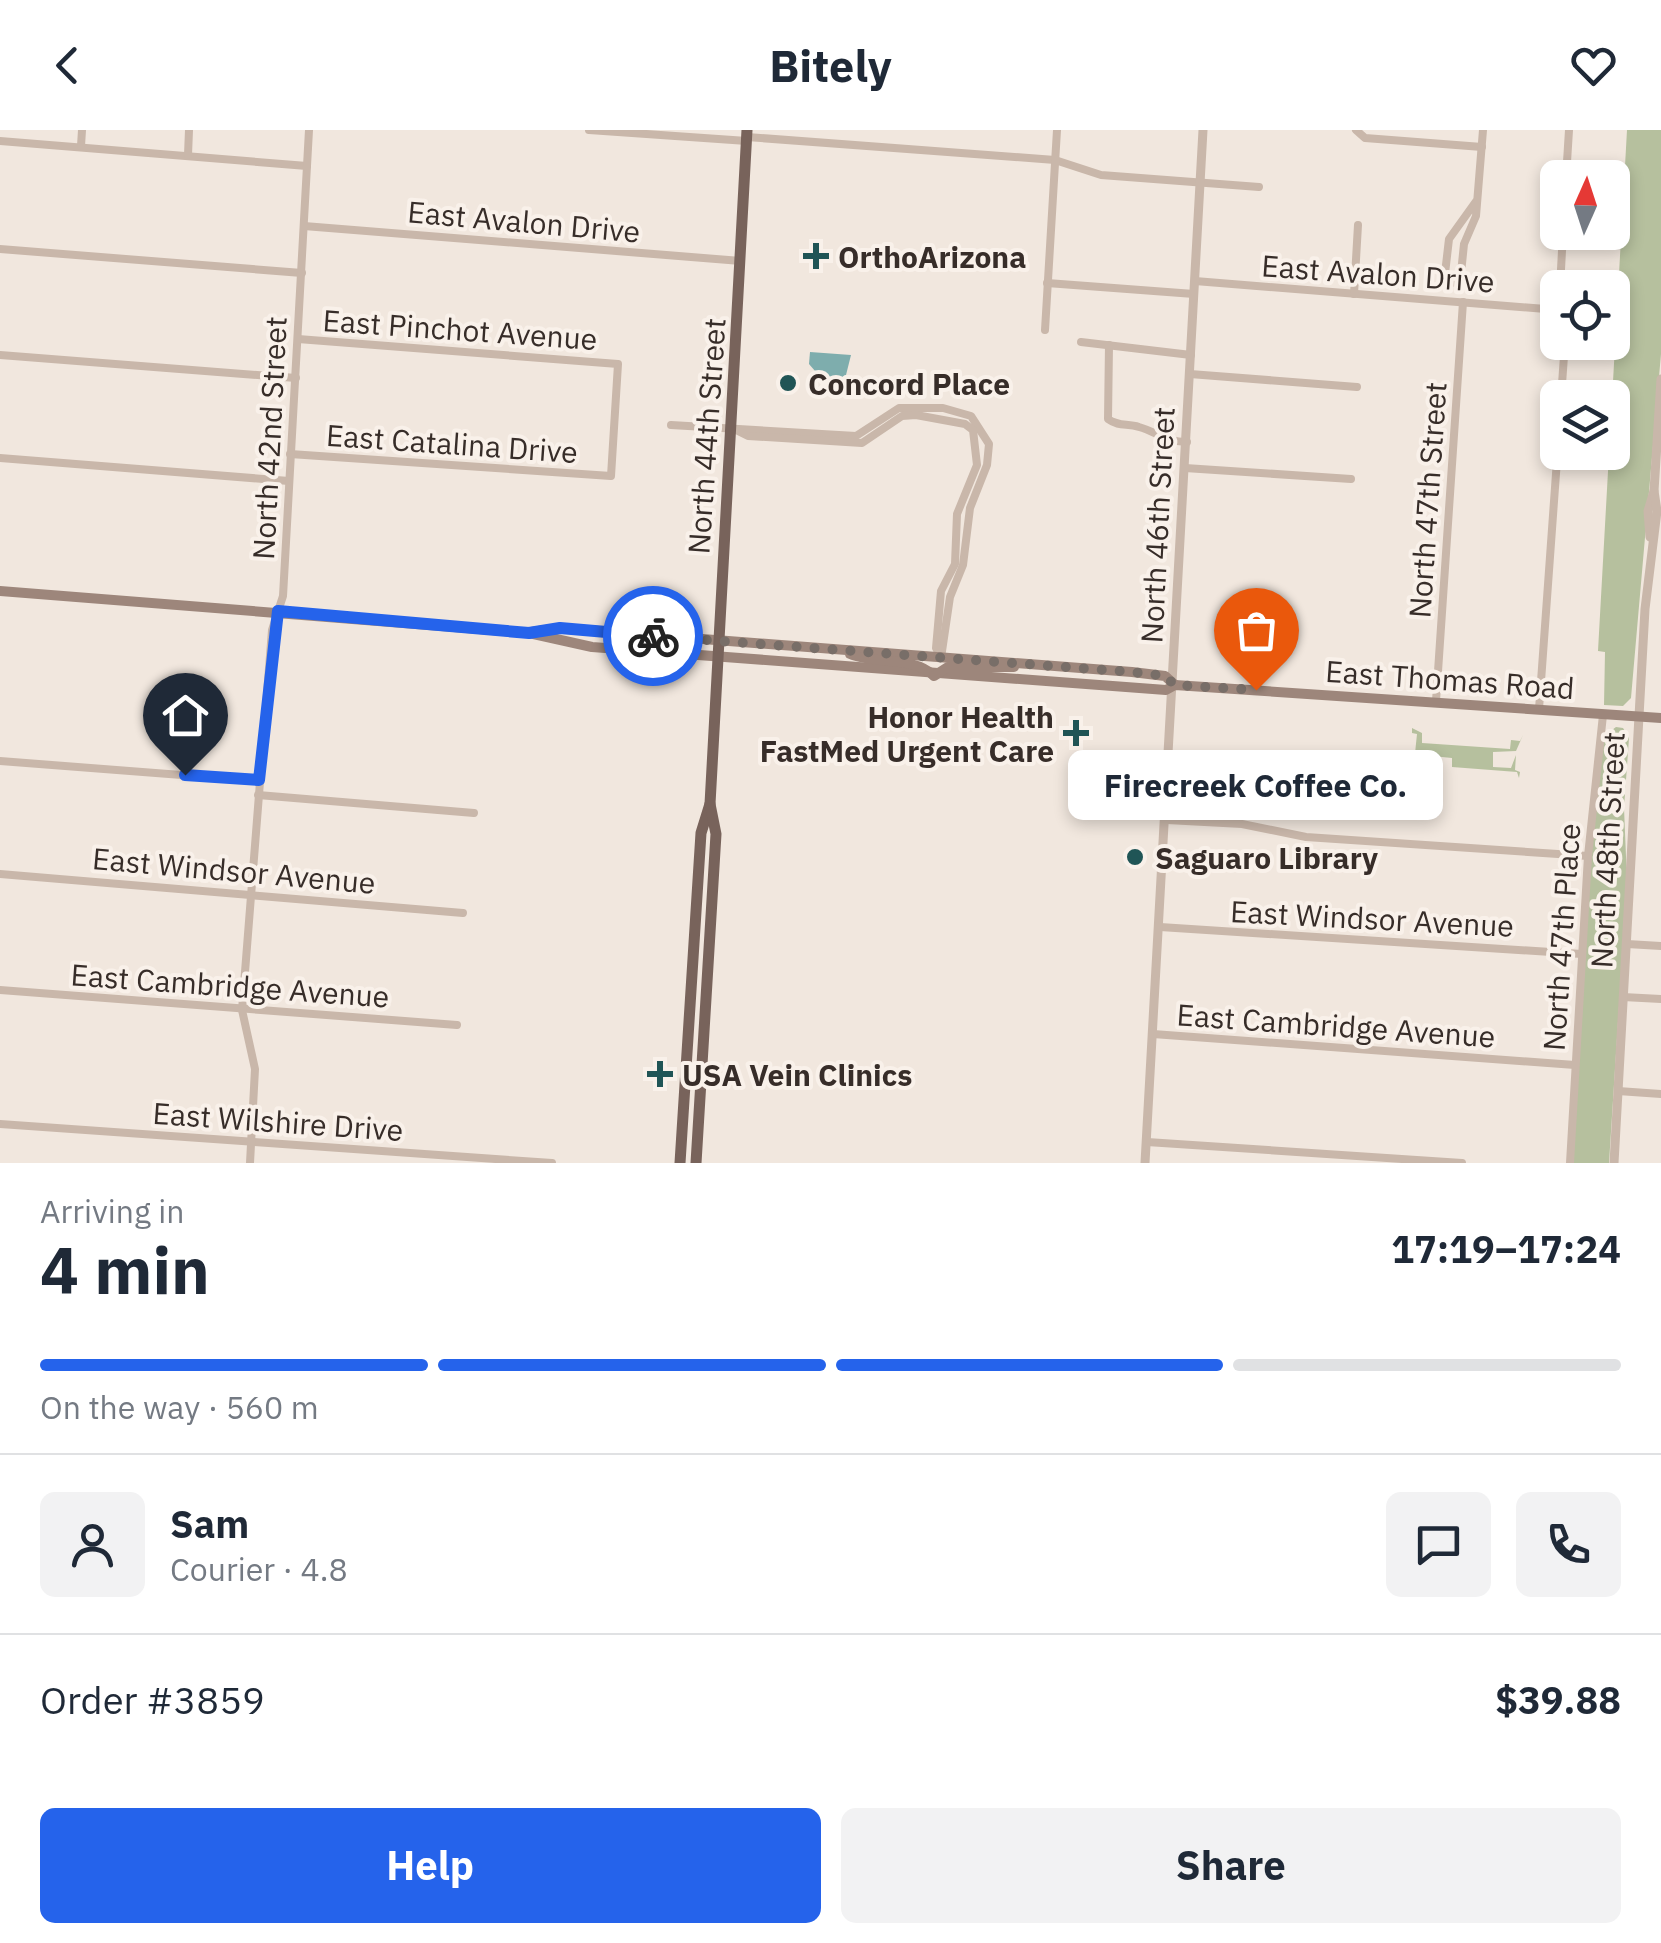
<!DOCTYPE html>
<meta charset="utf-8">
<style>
body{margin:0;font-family:"IBM Plex Sans",sans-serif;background:#f2f2f3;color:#1f2937;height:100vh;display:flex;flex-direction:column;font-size:38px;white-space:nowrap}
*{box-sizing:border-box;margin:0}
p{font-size:32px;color:#747a83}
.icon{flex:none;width:55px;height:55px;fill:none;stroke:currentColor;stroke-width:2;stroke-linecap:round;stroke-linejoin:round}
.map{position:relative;height:1033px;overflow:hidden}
.drawer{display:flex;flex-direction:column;background:#fff;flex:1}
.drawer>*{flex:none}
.needle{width:65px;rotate:3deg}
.controls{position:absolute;left:1540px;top:30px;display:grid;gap:20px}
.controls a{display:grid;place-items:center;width:90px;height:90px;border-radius:15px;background:#fff;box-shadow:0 5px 15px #0003;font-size:50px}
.pin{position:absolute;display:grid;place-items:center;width:85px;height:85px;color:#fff;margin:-102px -42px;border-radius:50% 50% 50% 0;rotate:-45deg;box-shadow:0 0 10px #0007}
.pin .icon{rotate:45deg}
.courier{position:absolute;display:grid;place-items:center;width:100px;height:100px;margin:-50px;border:8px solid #2563eb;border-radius:50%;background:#fff;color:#222;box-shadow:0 2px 12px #0007}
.bubble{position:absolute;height:70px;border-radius:15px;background:#fff;box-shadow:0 5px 15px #0003;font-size:32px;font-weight:700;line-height:70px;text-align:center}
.headline em{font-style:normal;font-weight:700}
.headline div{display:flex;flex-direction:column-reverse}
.headline{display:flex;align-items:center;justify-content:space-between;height:170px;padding:0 40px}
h1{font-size:65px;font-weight:700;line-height:75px}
.bar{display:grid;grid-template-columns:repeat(4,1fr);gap:15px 10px;align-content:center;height:120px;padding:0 40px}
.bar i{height:12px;border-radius:8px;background:#e0e1e3}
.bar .selected{background:#2563eb}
.bar p{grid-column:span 4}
.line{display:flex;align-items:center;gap:25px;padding:0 40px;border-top:2px solid #e0e1e3}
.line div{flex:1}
.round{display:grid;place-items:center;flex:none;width:105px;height:105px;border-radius:15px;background:#f2f2f3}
.cta{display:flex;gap:20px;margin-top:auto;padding:20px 40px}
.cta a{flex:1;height:115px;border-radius:15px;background:#2563eb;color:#fff;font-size:40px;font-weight:700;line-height:115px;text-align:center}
.cta a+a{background:#f2f2f3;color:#1f2937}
header{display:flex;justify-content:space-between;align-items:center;height:130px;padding:0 40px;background:#fff;font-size:45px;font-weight:700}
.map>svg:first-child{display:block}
.green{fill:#b6c09e}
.water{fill:#7eadad}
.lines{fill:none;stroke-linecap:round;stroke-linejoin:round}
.minor{stroke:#c9b7aa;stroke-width:8}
.tertiary{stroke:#c9b7aa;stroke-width:9}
.secondary{stroke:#9d867b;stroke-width:10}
.primary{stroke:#78635b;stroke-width:11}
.done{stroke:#786e68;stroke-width:10;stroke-dasharray:0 18}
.route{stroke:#2563eb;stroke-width:12}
.poi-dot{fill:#205556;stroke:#f9f1ea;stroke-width:4}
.labels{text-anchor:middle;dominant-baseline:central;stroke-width:8;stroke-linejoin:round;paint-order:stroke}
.street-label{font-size:30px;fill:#372d29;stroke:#f9f1ea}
.poi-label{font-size:30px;font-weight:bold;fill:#372d29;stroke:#f9f1ea;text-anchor:start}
</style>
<header><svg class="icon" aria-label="back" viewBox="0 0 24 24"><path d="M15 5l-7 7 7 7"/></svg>Bitely<svg class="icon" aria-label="heart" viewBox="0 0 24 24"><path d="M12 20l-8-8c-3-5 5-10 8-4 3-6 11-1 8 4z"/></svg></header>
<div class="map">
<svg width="1661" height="1033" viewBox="0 0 1661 1033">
<rect width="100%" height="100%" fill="#f1e7de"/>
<g class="green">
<path d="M1627,0H1661V224L1631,568L1623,576L1604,575L1605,522L1598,521Z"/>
<path d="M1616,597L1623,598L1629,608L1624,678L1627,751L1609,1033H1573L1591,726L1604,606Z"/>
<path d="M1412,598L1422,603V613L1510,619L1511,610L1520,611L1523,605L1516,621L1493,622V637L1511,638L1516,625L1515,640L1520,642L1519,648L1517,642L1452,637V628L1422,625L1420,635L1411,634L1409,639V633H1414L1417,604L1412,603Z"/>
</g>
<path class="water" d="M810,222L851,225L846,245L827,255L809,234Z"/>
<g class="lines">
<g class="minor">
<path d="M589,0L747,11"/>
<path d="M1356,0L1365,8L1482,17"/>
<path d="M747,7L1055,30L1101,45L1259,57"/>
<path d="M0,11L307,36"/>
<path d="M81,16L82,0"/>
<path d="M188,25L189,0"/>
<path d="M1566,48L1569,0"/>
<path d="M1477,70L1449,109L1444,152L1460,153L1464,114L1476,86L1483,0"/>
<path d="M304,96L741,131"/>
<path d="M0,119L302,143"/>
<path d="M1195,151L1558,180"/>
<path d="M1047,153L1194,164"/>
<path d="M1560,158L1563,102"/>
<path d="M1354,164L1358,95"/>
<path d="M1045,200L1057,0"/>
<path d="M1081,212L1191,225"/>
<path d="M1109,215L1108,289C1119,297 1127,293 1139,297C1157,302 1166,312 1187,312"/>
<path d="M0,225L296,248"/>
<path d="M1190,244L1357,257"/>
<path d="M1561,268L1565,212"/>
<path d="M671,295L856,306L899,278H943L971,286L989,314L987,335L970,378L963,435L950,467L941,528"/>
<path d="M736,300L748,306L862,313L902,286L916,285L965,294L973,300L977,335L957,384L955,434L941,461L936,518L941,528"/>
<path d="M290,324L611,346L618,234L298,209"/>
<path d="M0,328L289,351"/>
<path d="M1185,338L1351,349"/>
<path d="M1436,571L1463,172"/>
<path d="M1539,579L1558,316"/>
<path d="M0,631L259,651"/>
<path d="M258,665L474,683"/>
<path d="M1167,690L1242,694L1306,707L1588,726"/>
<path d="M0,744L463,783"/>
<path d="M1160,797L1582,824"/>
<path d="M1627,814L1661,816"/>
<path d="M0,860L457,895"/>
<path d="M1623,867L1661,869"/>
<path d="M1153,904L1575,935"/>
<path d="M1618,961L1661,964"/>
<path d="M0,994L552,1033"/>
<path d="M1147,1012L1462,1033"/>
<path d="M250,1033L255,939L242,880L272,500L283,466L309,0"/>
<path d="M1570,1033L1588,726L1603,585"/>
</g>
<g class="tertiary">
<path d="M1650,407L1648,381L1654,361L1661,249"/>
<path d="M1145,1033L1203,0"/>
<path d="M1614,1033L1645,479L1657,381L1654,361"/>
</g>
<g class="secondary">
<path d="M0,461L529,503L592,517L1166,560L1175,555L1661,588"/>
<path d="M531,502L560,498L1132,542L1165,546L1175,555"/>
<path d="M850,524C876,535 913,526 933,545"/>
<path d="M934,546L948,537H1014"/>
</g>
<g class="primary">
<path d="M680,1033L701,703L710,674"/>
<path d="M696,1033L716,704L710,674L747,0"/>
</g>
</g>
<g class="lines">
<path class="done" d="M653,506L1132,542L1166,546L1174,555L1256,560"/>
<path class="route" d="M185,645L259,650L278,481L529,503L560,498L653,506"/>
</g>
<g class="poi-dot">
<path d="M811 111h10v10h10v10h-10v10h-10v-10h-10v-10h10z"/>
<circle cx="788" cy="253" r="10"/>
<path d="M1071 588h10v10h10v10h-10v10h-10v-10h-10v-10h10z"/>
<circle cx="1135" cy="727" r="10"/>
<path d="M655 929h10v10h10v10h-10v10h-10v-10h-10v-10h10z"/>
</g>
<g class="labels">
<g class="street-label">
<text transform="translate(524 91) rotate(5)">East Avalon Drive</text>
<text transform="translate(1378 143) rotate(4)">East Avalon Drive</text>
<text transform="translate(460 199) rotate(4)">East Pinchot Avenue</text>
<text transform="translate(706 306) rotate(-86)">North 44th Street</text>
<text transform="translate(269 308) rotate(-87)">North 42nd Street</text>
<text transform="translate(452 313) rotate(4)">East Catalina Drive</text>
<text transform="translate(1427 370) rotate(-86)">North 47th Street</text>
<text transform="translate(1157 395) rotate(-87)">North 46th Street</text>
<text transform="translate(1450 549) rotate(4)">East Thomas Road</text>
<text transform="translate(1607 720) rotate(-87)">North 48th Street</text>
<text transform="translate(234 740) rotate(5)">East Windsor Avenue</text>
<text transform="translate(1372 788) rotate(3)">East Windsor Avenue</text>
<text transform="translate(1561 807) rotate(-86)">North 47th Place</text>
<text transform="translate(230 855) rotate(4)">East Cambridge Avenue</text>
<text transform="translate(1336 895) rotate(4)">East Cambridge Avenue</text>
<text transform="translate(278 991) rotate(4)">East Wilshire Drive</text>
</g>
<g class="poi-label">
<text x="838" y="126">OrthoArizona</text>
<text x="808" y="253">Concord Place</text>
<text x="1054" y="586" text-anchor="end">Honor Health<tspan x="1054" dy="34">FastMed Urgent Care</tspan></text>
<text x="1155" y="727">Saguaro Library</text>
<text x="682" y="944">USA Vein Clinics</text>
</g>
</g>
</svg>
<div class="controls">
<a><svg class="needle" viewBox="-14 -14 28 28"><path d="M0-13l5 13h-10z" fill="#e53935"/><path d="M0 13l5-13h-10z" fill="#747a83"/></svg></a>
<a><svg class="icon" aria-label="locate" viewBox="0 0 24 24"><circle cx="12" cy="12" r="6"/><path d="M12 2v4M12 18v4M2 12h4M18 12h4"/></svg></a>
<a><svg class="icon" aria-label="layers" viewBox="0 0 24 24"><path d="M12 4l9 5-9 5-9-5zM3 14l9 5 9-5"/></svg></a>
</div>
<div class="pin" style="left:1256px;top:560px;background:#ea580c"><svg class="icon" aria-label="bag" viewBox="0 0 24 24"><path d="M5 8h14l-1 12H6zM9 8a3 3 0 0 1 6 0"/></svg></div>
<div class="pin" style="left:185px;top:645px;background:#1f2937"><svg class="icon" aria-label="home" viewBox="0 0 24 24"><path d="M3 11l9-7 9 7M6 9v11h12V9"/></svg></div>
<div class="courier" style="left:653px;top:506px"><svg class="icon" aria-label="bike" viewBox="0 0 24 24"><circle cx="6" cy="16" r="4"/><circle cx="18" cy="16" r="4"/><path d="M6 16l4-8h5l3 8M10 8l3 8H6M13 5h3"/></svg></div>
<div class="bubble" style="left:1068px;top:620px;width:375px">Firecreek Coffee Co.</div>
</div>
<section class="drawer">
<div class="headline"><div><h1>4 min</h1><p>Arriving in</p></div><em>17:19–17:24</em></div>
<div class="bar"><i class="selected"></i><i class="selected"></i><i class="selected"></i><i></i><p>On the way · 560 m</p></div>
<div class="line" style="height:180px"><a class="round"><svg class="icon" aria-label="person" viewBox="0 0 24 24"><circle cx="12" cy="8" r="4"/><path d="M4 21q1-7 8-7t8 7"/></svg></a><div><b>Sam</b><p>Courier · 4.8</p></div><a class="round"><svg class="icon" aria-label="chat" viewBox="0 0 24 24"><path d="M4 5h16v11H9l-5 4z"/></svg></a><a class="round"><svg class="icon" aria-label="phone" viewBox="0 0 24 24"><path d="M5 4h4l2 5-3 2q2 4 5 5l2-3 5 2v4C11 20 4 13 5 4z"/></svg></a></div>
<div class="line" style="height:130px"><div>Order #3859</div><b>$39.88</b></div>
<div class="cta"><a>Help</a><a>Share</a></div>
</section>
